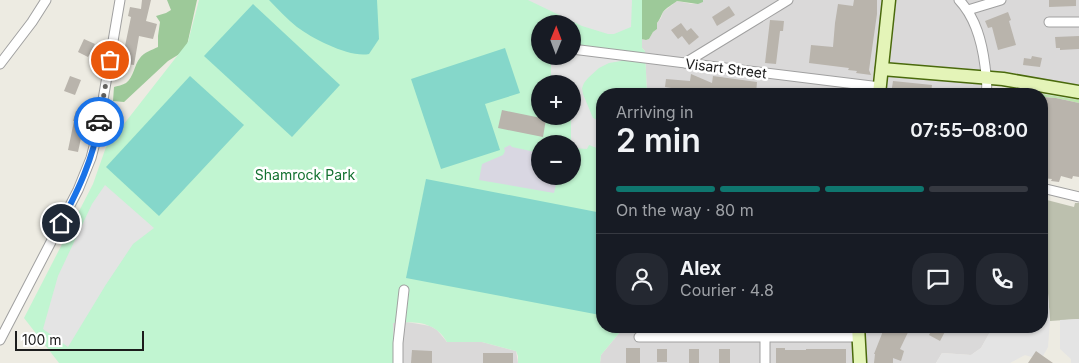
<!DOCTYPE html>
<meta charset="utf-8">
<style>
body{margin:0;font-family:Inter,sans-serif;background:#242831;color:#f1f3f6;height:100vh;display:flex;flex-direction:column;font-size:19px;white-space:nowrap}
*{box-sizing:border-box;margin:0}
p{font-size:16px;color:#9ea1a6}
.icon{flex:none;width:28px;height:28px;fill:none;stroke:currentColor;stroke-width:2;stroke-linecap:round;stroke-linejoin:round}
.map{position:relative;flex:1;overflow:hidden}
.panel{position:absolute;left:596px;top:88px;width:452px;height:245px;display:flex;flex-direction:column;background:#171b24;border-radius:20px;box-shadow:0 1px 4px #0004}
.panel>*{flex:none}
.needle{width:32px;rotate:1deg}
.buttons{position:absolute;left:531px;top:15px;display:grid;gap:10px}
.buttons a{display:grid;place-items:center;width:50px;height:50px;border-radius:50%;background:#171b24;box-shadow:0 1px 4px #0004;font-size:25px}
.scale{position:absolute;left:15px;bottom:12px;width:129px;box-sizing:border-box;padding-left:5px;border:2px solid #1c1c1c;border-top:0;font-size:14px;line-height:18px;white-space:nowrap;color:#1c1c1c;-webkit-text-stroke:4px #fff;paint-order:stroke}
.pin{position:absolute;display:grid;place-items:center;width:42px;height:42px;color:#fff;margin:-21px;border:2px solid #fff;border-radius:50%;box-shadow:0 1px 5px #0007}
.courier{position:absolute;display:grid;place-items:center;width:50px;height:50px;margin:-25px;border:4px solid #1a73e8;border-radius:50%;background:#fff;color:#222;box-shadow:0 1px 6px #0007}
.overview em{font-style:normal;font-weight:600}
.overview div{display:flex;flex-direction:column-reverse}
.overview{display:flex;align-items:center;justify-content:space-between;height:85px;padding:0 20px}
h1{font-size:32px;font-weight:600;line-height:38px}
.bar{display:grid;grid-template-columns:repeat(4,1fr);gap:8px 5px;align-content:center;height:60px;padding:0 20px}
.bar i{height:6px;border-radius:4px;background:#363941}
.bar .on{background:#0f766e}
.bar p{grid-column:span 4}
.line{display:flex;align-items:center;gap:12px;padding:0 20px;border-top:1px solid #363941}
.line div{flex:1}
.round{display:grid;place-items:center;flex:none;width:52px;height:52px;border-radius:20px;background:#242831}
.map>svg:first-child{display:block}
.residential{fill:#dad9d9}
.construction{fill:#bcc0ae}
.grass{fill:#bae4ab}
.forest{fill:#9dc999}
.park{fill:#c1f5d1;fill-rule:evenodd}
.pitch{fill:#85d7ca}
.parking{fill:#e4e4e4}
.plaza{fill:#d9d7e2}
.building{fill:#b9b4ac}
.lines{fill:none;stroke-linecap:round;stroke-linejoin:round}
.street-casing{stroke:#a0a0a0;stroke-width:11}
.secondary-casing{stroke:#4a6a0c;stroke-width:15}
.street{stroke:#fff;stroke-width:9}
.secondary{stroke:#e4f4b8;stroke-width:12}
.done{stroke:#656461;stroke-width:5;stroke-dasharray:0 9}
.route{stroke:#1a73e8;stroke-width:6}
.labels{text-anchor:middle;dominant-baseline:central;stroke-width:5;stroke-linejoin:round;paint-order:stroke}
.street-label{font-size:14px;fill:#1c1c1c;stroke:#fff}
.park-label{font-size:14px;fill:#137130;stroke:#fff}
</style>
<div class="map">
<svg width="1079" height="363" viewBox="0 0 1079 363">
<rect width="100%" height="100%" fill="#edebe2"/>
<g class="residential">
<path d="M703,0H1079V92L987,78L986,94H647L645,51L642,48L641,39L646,40L649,39L653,32L657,29V23L661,18L663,12L677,1L692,4L703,2Z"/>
<path d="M407,322L430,326L437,330L447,342H482L516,351L518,363H394L393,323Z"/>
<path d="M625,326H993V327L981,348L971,355L942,353L936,363H600L601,355Z"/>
</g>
<path class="construction" d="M1043,199L1074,207L1075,203H1079V319L1050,321L1046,266L1043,262Z"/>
<path class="grass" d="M1004,88H1007L1079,100V103L1056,98L1043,97L1042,94H999L1001,89Z"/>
<g class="forest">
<path d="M167,0H197L186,50L168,61L124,102L113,101L114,87C117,86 123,85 126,83C134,77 134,65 140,58C144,52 152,50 158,47V36L160,22L156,16L166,13L171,10Z"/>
<path d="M642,0H703V2L698,4L677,1C673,4 666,8 663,12C661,16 660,19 657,23V29L653,32L649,39L646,40L641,39Z"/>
</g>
<path class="park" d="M199,0H642V48L645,51L647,94H602V326H625L601,355L600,363H518V356L516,351L482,342H447C435,321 415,321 393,323L394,363H59L24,318L93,184L106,147L188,42ZM540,24H572V56H540ZM540,84H572V116H540ZM540,144H572V176H540Z"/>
<g class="pitch">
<path d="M269,0H377L379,39L369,54C350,58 313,39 297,27C287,19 278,9 269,0Z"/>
<path d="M253,4L340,85L292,137L204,56Z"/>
<path d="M505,48L520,93L485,104L500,150L441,169L411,79Z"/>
<path d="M190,76L244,125L159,216L106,167Z"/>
<path d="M426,179L602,213V300L600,315L406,278Z"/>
</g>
<g class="parking">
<path d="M528,0H632L631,27L614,34H608L582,26Z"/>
<path d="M573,52L622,58L621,61L609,63L599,68L588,78L584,83L582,88L583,94L593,118L602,122V150L589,145L587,149L573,148L572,144H571V116H572V84H555L551,77V56H572Z"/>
<path d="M105,185L154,228L133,244L105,286L68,347L43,329L58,276L92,204Z"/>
<path d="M1043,262L1046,265L1050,321L1048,347L1043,356L1032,357L1025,355L1010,363H936L942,353L971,355L981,348L993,326H1042Z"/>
<path d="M1079,319V363H1071V359L1060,349V320Z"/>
</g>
<path class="plaza" d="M510,145L512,147L540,153V176H558L554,193L479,180L482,164L503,155L505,151L504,148Z"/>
<g class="building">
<path d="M142,0H151L146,21L157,24L153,39L139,36L134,65L126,64L127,57L120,55L122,46H125L131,17L128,16L130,7L141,9Z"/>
<path d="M854,0H877V14L869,70L871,75L856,73L857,71L848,70L849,68L809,63L811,45L833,47L835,23L838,4L853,6Z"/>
<path d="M1049,0H1076V6L1049,7Z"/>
<path d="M729,6L735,15L717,26L712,17Z"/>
<path d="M1008,12L1011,20L1009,21L1016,45L998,50L992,27L988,28L985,21Z"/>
<path d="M770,20L784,21L783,31H780L776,64L765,63Z"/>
<path d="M681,23L687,31L691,28L699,37L689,45L682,36L678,39L671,30Z"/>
<path d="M1079,36V49L1060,50V48H1056L1055,37Z"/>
<path d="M84,39L95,44L88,57L78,52Z"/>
<path d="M1032,56L1042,58L1040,67L1023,65L1024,58L1031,59Z"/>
<path d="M691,74L712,83L713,76L757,82L756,94H747V92L726,89V91L702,88L701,94H688V93L678,91V89L665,87L666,79L690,81Z"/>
<path d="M70,76L81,80L75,95L64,91Z"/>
<path d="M893,81L932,85L931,94H891Z"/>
<path d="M1042,97L1056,98L1079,103V177L1073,176L1072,179L1061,176L1059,182L1051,181L1052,179L1042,178Z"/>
<path d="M502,110L546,119L543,137L498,128Z"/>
<path d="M76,111L87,114L82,128L83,129L78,152L68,150L74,121H73Z"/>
<path d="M885,326H911L900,349L904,351L901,361L893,358V363H874L875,354H874Z"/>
<path d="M934,326H948L940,341L929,335Z"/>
<rect x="626" y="348" width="14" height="15"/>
<path d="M776,348H785V350H806V349H846V363H776Z"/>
<rect x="657" y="349" width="10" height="13"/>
<rect x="689" y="349" width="10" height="14"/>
<rect x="719" y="349" width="11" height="14"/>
<path d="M412,350L432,351V363H411Z"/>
<path d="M1036,351L1043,356L1053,363H1028Z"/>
<rect x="483" y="353" width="30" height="10"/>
</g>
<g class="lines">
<defs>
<g id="street">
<path d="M959,0C976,18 982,42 985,66C986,75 988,85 986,94"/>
<path d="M968,10L1001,0"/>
<path d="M1049,22H1079"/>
<path d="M572,49L880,87"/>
<path d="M685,63L788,0"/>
<path d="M0,64L32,22L46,0"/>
<path d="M1042,188L1079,197"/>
<path d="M639,337H858"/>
<path d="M0,340L78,190L91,158L97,135L120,0"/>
<path d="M398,363V343L404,290"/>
<path d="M765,363V337"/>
</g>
<g id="secondary">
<path d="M882,69L1003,79L1079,92"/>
<path d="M879,94L889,0"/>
<path d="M858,326L860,363"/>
</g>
</defs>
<use href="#street" class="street-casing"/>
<use href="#secondary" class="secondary-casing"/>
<use href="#street" class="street"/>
<use href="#secondary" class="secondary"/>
</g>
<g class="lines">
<path class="done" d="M99,122L110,60"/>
<path class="route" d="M61,223C78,190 93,160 99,122"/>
</g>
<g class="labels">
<g class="street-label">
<text transform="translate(726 68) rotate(7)">Visart Street</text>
</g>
<g class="park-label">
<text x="305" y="174">Shamrock Park</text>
</g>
</g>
</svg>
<div class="buttons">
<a><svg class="needle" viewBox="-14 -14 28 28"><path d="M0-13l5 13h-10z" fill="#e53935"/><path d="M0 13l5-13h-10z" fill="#9ea1a6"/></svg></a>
<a>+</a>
<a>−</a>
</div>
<div class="scale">100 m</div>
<div class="pin" style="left:110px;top:60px;background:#ea580c"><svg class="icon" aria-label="bag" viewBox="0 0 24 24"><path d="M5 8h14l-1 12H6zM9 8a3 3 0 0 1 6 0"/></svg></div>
<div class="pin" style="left:61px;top:223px;background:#1f2937"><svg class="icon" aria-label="home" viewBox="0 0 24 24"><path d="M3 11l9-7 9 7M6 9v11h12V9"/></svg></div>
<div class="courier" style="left:99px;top:122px"><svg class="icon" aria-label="car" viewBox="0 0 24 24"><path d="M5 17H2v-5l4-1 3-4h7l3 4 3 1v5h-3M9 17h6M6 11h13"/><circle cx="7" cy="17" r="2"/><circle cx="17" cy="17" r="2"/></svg></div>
<section class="panel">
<div class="overview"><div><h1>2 min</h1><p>Arriving in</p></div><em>07:55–08:00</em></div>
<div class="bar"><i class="on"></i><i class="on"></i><i class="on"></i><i></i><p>On the way · 80 m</p></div>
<div class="line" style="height:90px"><a class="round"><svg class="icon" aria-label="person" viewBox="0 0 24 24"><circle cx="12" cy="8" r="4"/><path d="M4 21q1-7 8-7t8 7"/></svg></a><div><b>Alex</b><p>Courier · 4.8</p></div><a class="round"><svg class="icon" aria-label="chat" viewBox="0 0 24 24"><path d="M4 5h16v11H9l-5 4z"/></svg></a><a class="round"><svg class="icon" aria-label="phone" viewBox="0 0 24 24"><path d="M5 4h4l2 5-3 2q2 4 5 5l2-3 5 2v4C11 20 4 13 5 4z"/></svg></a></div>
</section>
</div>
